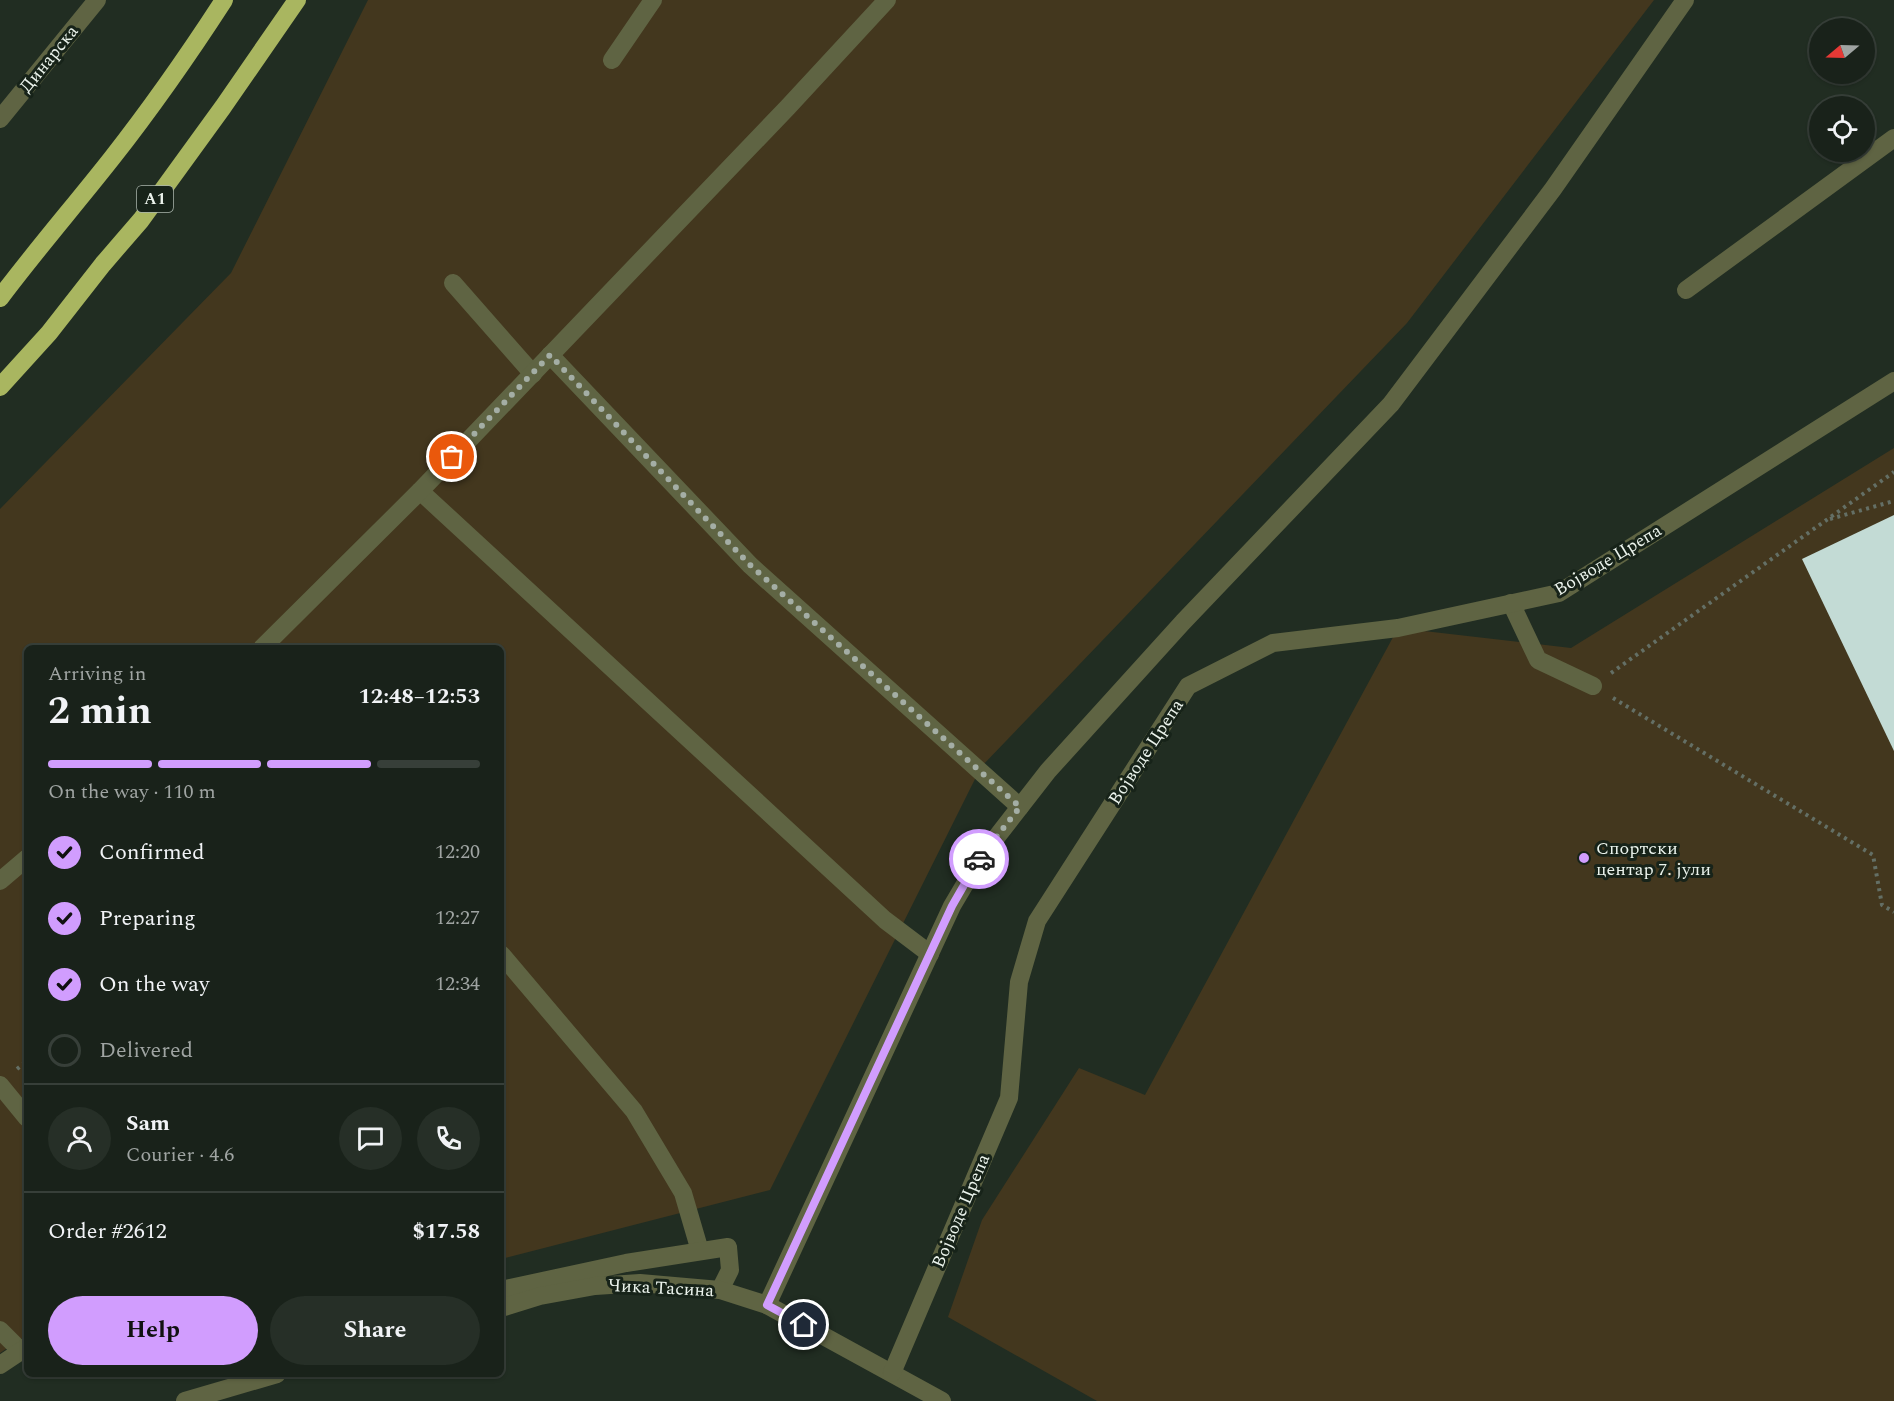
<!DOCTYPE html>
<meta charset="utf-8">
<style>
body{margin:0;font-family:Spectral,serif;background:#262f27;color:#f1f3f6;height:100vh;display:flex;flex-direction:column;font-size:22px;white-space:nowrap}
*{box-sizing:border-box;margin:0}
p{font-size:20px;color:#9fa4a2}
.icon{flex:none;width:33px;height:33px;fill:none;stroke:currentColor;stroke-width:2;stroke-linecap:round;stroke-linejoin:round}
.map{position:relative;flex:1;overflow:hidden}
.sheet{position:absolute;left:24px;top:645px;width:480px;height:732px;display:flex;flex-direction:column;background:#19221a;border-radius:9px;box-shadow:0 2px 4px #0004,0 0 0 2px #373f39}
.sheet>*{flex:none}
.needle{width:39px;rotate:251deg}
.fabs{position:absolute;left:1809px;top:18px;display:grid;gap:12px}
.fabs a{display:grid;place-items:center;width:66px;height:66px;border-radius:50%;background:#19221a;box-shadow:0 2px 4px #0004,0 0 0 2px #373f39;font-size:30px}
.pin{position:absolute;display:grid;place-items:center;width:51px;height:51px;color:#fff;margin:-26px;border:3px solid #fff;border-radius:50%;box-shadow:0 2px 6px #0007}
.courier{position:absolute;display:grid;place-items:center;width:60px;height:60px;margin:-30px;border:4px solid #d19dfe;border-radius:50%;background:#fff;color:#222;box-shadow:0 2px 8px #0007}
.headline em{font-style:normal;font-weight:700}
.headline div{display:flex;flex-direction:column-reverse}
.headline{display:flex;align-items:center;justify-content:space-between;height:102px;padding:0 24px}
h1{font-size:39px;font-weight:700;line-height:45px}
.bar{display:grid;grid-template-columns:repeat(4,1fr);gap:9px 6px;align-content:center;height:72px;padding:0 24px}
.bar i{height:8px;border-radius:4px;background:#373f39}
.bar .active{background:#d19dfe}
.bar p{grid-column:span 4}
.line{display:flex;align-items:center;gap:15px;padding:0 24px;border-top:2px solid #373f39}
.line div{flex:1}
.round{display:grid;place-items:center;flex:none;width:63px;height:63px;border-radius:32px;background:#262f27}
ol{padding:0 24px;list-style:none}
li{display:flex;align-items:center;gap:18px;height:66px}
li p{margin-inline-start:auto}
li .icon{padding:6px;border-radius:50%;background:#d19dfe;color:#111;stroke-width:4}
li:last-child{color:#9fa4a2}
li i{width:33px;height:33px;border:3px solid #373f39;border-radius:50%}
.button{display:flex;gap:12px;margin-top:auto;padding:12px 24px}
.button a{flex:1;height:69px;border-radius:36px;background:#d19dfe;color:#111;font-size:24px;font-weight:700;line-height:69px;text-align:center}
.button a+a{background:#262f27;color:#f1f3f6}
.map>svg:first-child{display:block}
.green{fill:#43371e}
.building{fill:#c3dbd5}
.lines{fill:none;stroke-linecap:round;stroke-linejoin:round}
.path{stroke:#646f65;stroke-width:4;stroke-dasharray:3 4.5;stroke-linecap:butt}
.minor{stroke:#5f6443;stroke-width:18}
.highway{stroke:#a9b660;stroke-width:18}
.done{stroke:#a4aea5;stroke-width:6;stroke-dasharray:0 10.8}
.route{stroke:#d19dfe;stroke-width:8}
.poi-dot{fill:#d19dfe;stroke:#172319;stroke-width:2}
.labels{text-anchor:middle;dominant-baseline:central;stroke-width:6;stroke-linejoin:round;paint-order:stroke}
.shield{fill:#172319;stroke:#abb5ad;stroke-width:1.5}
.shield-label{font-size:16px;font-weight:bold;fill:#ebf3ec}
.street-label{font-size:18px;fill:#ebf3ec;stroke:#172319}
.poi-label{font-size:18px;fill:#ebf3ec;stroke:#172319;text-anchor:start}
</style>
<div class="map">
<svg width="1894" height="1401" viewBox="0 0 1894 1401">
<rect width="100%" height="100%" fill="#212d22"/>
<g class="green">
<path d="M368,0H1654L1407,323L981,767L770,1190L501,1259V648H27V1335L0,1353V509L231,273Z"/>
<path d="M1894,448V1401H1097L948,1317L982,1220L1079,1068L1145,1095L1398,628L1571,648Z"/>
</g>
<path class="building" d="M1894,515V751L1802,559Z"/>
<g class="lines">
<g class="path">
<path d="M1830,519L1894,501"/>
<path d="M1611,673L1894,472"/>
<path d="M1613,698L1873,855L1882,905L1894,912"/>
<path d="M17,1069L27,1061"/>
</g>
<g class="minor">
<path d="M612,60L653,0"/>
<path d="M0,119L97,0"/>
<path d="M453,283L533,374"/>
<path d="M1686,290L1894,138"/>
<path d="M550,355L750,565L1020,807"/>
<path d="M420,491L885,920L930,954"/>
<path d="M1511,603L1538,660L1593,686"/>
<path d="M262,648L420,491L788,107L887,0"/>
<path d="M0,881L27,858"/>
<path d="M501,954L634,1111L683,1193L700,1251"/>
<path d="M0,1085L27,1118"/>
<path d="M501,1290L626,1263L728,1247L730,1270L720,1290"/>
<path d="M767,1305L952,906L981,857L1048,771L1183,622L1391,404L1553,189L1685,0"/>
<path d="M501,1308L540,1296L595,1286L640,1283L720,1290L767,1305L942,1401"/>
<path d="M0,1330L21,1351"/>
<path d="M0,1365L27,1347"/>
<path d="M892,1373L1009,1098L1019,982L1037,921L1188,686L1273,643L1398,628L1559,593L1894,381"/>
<path d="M185,1401L277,1374"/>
</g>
<g class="highway">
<path d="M0,298C36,250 75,205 112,158C152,107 189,54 224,0"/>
<path d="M0,387L49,333L103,264L141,220L223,107L297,0"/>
</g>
</g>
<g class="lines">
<path class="done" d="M452,457L550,355L750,565L1020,807L979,859"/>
<path class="route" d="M804,1325L767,1305L952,906L979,859"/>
</g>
<circle class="poi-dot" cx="1584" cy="858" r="6"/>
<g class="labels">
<rect class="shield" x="137" y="186" width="36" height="26" rx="4.5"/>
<g class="shield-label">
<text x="155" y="199">A1</text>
</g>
<g class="street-label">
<text transform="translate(49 59) rotate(-51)">Динарска</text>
<text transform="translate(1608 560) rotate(-31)">Војводе Црепа</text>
<text transform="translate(1146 752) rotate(-57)">Војводе Црепа</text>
<text transform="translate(961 1211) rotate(-67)">Војводе Црепа</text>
<text transform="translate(661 1288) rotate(3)">Чика Тасина</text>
</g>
<g class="poi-label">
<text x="1596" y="848">Спортски<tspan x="1596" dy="21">центар 7. јули</tspan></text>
</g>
</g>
</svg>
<div class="fabs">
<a><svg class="needle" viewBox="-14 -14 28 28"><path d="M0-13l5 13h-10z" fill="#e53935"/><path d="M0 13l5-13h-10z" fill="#9fa4a2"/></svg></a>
<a><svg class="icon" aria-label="locate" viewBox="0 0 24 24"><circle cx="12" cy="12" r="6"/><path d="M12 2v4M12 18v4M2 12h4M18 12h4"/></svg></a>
</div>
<div class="pin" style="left:452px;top:457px;background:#ea580c"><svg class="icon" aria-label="bag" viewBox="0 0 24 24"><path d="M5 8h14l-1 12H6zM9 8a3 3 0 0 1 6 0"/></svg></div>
<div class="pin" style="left:804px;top:1325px;background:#1f2937"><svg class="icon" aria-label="home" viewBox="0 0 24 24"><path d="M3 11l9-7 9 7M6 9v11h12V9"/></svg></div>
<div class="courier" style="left:979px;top:859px"><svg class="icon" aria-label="car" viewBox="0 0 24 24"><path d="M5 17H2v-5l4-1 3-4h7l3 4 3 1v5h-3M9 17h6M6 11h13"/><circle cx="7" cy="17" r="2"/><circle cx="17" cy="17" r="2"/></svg></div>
<section class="sheet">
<div class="headline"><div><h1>2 min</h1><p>Arriving in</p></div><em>12:48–12:53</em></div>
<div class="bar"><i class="active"></i><i class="active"></i><i class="active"></i><i></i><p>On the way · 110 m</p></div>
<ol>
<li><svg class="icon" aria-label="check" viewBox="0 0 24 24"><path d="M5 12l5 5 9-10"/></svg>Confirmed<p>12:20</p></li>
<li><svg class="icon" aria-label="check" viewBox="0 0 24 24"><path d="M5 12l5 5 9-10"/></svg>Preparing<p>12:27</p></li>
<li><svg class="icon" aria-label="check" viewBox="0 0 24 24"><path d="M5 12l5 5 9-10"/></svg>On the way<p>12:34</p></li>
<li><i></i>Delivered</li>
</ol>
<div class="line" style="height:108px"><a class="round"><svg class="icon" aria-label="person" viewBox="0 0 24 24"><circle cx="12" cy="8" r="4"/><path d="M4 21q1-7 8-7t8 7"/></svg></a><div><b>Sam</b><p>Courier · 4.6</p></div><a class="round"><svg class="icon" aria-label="chat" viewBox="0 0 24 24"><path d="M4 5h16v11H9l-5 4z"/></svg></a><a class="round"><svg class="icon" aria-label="phone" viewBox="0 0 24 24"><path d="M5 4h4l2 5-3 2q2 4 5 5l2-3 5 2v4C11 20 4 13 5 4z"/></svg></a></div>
<div class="line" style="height:78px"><div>Order #2612</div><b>$17.58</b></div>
<div class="button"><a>Help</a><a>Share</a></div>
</section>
</div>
